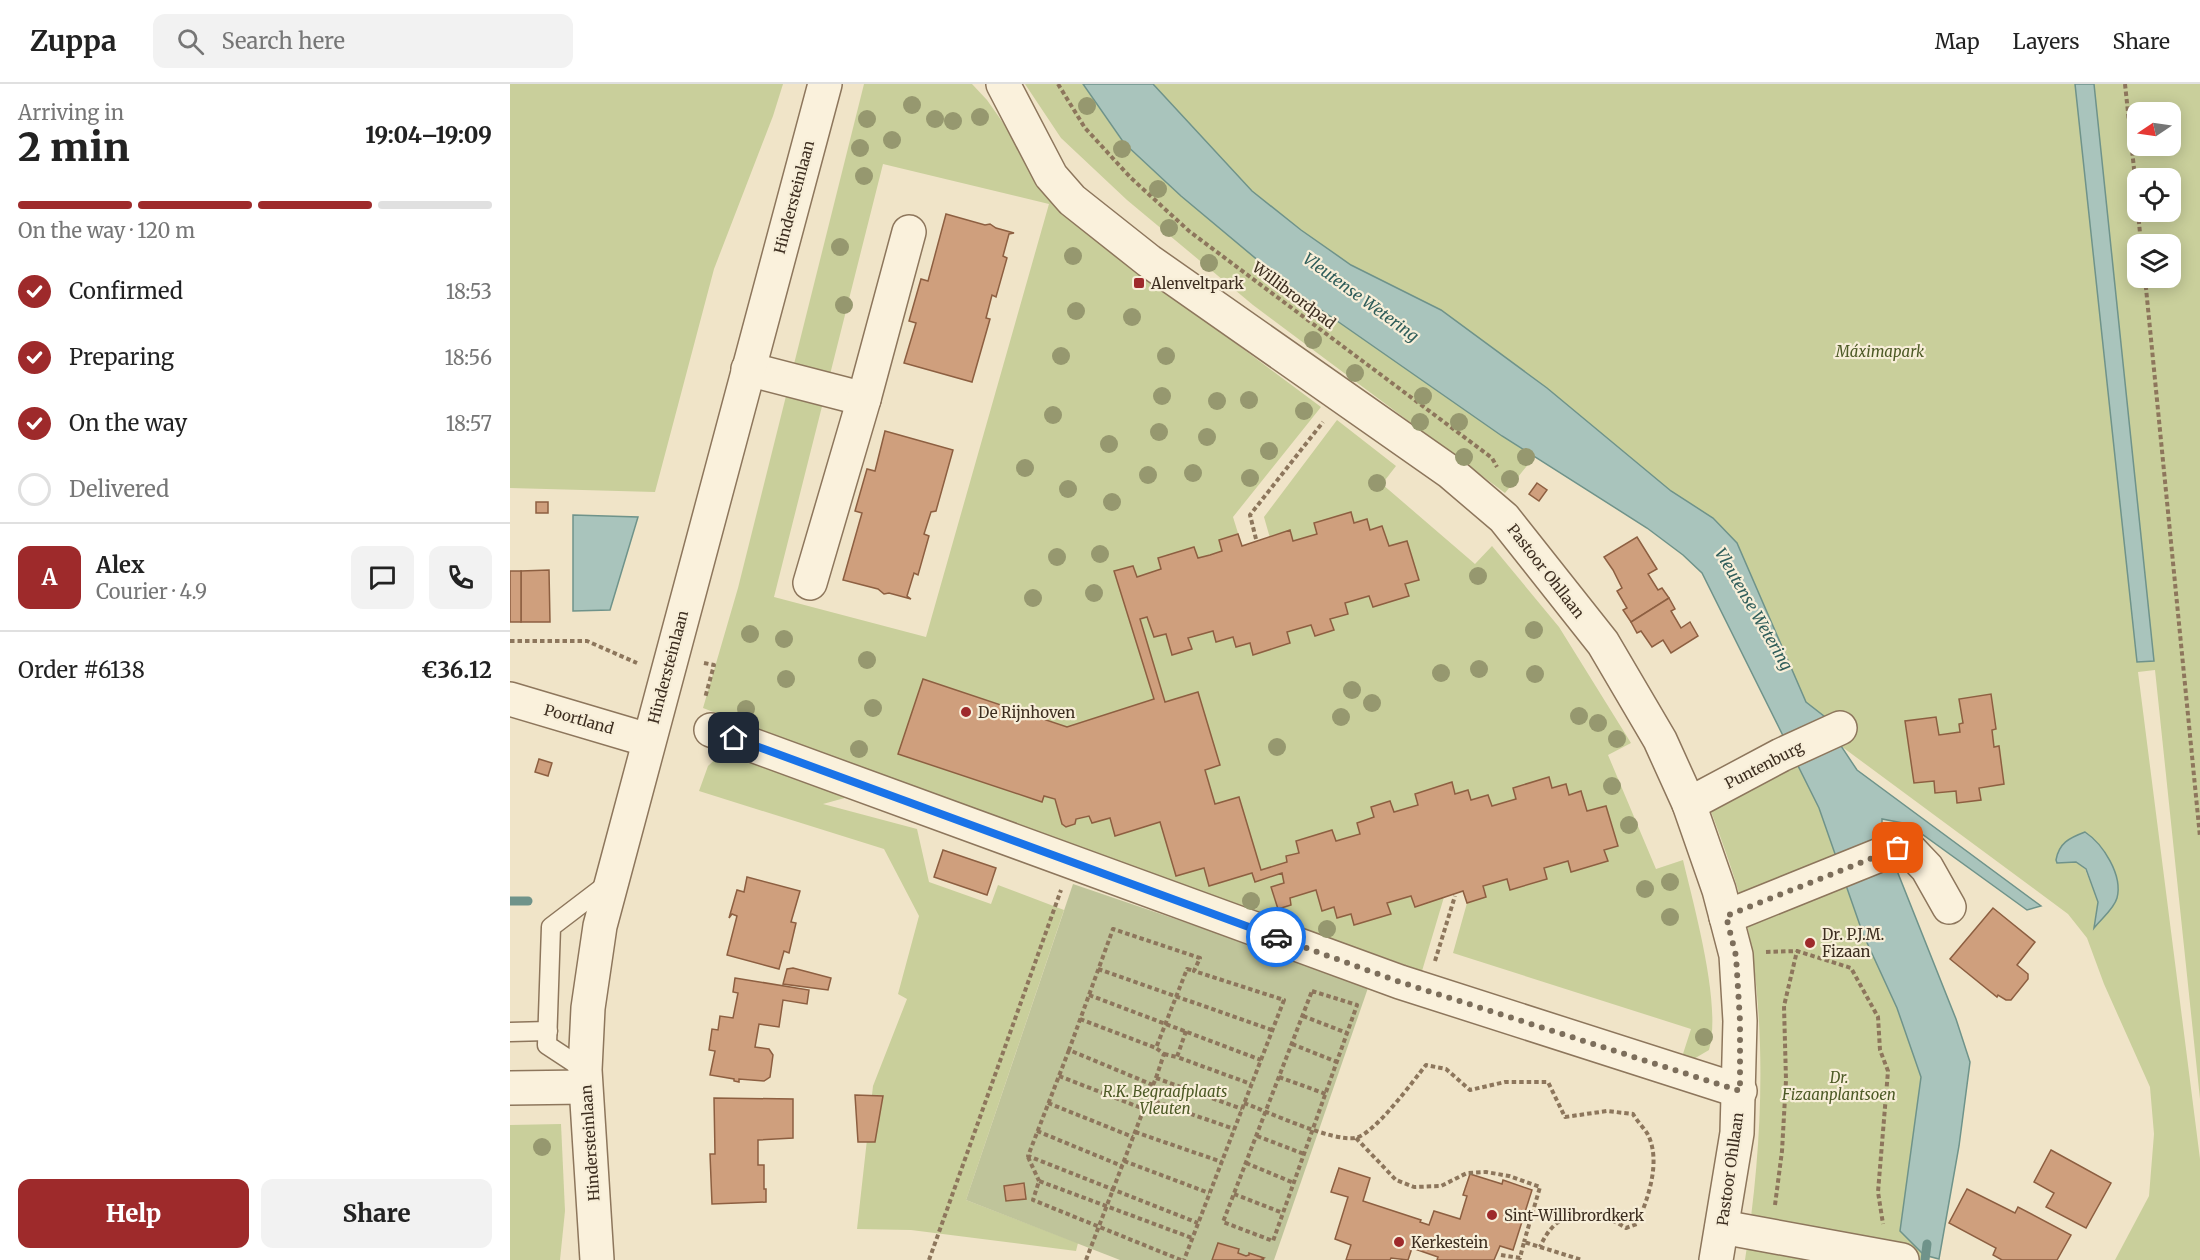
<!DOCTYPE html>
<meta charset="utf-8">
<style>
body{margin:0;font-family:Merriweather,serif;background:#f2f2f2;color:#222;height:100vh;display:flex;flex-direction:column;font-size:22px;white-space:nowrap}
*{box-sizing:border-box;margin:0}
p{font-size:20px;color:#767676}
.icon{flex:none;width:33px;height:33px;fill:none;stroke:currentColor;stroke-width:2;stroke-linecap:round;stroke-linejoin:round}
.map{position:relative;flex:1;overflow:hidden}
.drawer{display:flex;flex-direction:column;background:#fff;width:510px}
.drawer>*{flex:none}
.needle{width:39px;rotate:257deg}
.tools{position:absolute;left:1617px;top:18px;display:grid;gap:12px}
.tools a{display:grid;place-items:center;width:54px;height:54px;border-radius:12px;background:#fff;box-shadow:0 3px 15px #0003;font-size:30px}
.pin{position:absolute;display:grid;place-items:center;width:51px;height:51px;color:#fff;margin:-26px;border-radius:12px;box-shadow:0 3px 9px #0006}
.courier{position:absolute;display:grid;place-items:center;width:60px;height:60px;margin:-30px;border:4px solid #1a73e8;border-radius:50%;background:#fff;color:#222;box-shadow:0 2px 8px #0007}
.overview em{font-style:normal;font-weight:800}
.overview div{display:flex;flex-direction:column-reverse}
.overview{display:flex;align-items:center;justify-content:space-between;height:102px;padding:0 18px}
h1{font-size:39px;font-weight:800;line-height:45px}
.bar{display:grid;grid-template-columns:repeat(4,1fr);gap:9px 6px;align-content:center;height:72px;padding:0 18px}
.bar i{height:8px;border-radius:4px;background:#e0e0e0}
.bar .on{background:#9e2a2b}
.bar p{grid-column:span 4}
.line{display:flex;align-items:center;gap:15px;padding:0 18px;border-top:2px solid #e0e0e0}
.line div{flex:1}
.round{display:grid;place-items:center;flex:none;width:63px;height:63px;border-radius:12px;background:#f2f2f2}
ol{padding:0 18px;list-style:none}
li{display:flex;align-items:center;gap:18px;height:66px}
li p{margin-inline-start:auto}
li .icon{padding:6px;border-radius:50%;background:#9e2a2b;color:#fff;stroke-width:4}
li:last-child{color:#767676}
li i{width:33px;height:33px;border:3px solid #e0e0e0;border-radius:50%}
.cta{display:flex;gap:12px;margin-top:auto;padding:12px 18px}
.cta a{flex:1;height:69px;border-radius:12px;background:#9e2a2b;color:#fff;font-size:24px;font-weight:800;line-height:69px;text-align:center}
.cta a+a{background:#f2f2f2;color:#222}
header{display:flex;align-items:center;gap:36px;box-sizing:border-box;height:84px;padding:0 30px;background:#fff;border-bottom:2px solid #e0e0e0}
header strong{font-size:28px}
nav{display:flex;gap:33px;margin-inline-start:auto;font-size:21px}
.search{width:420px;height:54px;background:#f2f2f2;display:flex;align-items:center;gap:15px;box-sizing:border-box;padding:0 21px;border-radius:12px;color:#767676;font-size:22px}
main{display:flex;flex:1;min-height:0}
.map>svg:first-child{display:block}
.green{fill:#c9cf9b;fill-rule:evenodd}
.cemetery{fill:#bfc49a}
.water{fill:#a9c4bc;stroke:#6f938a;stroke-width:1.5}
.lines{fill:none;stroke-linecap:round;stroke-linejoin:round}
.stream{stroke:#6f938a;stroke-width:9}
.building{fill:#cf9f7d;stroke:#8d5f41;stroke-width:1.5}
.service-casing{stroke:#8d765c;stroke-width:21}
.minor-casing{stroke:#8d765c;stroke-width:36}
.tertiary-casing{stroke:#8d765c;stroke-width:36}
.path{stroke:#8d765c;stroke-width:4;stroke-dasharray:4.5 3;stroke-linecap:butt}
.service{stroke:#faf1dc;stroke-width:18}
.minor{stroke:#faf1dc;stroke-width:33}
.tertiary{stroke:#faf1dc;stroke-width:33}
.tree{fill:#96986f}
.done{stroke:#7c6e5b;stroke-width:6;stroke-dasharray:0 10.8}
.route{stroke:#1a73e8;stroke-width:8}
.poi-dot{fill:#9e2a2b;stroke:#f7eed8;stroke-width:2}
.labels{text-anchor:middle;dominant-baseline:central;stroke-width:4.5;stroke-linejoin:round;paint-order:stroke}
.street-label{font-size:15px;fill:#3d2e20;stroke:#f7eed8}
.poi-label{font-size:15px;fill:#3d2e20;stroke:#f7eed8;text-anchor:start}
.park-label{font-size:15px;font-style:italic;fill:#4d5a26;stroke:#f7eed8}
.water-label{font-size:16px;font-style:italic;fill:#2f5d5a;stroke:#f7eed8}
</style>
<header>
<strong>Zuppa</strong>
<div class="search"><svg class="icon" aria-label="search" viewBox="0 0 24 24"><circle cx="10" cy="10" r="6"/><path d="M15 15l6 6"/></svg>Search here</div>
<nav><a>Map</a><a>Layers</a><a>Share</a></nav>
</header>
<main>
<section class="drawer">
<div class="overview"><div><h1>2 min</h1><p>Arriving in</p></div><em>19:04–19:09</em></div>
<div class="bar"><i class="on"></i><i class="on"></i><i class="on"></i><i></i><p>On the way · 120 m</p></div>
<ol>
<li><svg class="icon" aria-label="check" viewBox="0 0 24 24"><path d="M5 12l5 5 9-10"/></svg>Confirmed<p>18:53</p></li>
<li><svg class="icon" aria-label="check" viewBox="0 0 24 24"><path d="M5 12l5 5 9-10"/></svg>Preparing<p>18:56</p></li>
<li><svg class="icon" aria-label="check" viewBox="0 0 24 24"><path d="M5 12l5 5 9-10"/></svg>On the way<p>18:57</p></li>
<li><i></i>Delivered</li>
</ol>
<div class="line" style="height:108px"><b class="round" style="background:#9e2a2b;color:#fff">A</b><div><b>Alex</b><p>Courier · 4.9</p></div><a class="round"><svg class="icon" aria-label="chat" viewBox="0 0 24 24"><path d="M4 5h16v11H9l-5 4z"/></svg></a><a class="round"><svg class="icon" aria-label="phone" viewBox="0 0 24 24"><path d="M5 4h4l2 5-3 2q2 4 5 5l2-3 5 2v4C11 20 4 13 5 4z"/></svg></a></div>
<div class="line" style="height:78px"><div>Order #6138</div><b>€36.12</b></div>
<div class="cta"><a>Help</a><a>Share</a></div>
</section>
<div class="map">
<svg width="1690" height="1176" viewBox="0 0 1690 1176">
<rect width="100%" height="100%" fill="#f0e4c8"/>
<g class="green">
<path d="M0,0H273L263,32L204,185L145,408L0,404Z"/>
<path d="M354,0H462L477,16L541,107L653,205L811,323L723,433L732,462L760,454L754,433L827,336L886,382L872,400L965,480L982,462L1049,543L1121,659L1098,671L1146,785L1173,776C1184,823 1212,921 1199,966L1182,976L1172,973L1181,945L943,869L957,819L953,807L934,813L912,887L370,693L193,624L228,504ZM373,80L539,120L416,553L264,513Z"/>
<path d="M515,0H573L614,60L671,112L787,209L1024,373L995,409L743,221L617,116L551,54Z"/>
<path d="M607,0H1690V1015L1645,586L1628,588L1690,1075V1176H1605L1639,1112L1644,1050L1640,1003L1594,900L1577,854L1558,830L1331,662L1319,636L1284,625L1189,464L1024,343ZM1628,28H1660V62H1628ZM1628,94H1660V128H1628ZM1628,160H1660V194H1628ZM1594,766L1602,823L1584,842L1588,818L1575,785L1566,778L1547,779Z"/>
<path d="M1276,657L1309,724L1353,850L1387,924L1411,993L1390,1146L1414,1171L1413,1176H1235C1251,1073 1257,964 1241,861C1233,809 1209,750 1191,700Z"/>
<path d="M214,667L349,710L313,720L407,745L419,798L481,820L488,801L554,826L456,1116L568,1159L566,1167L401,1146L347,1145L363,1002L397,915L388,910L409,832L374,765L189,707L198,682Z"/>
<path d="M51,1040L55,1127L50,1176H0V1041Z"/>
</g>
<path class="cemetery" d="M563,800L859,901L764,1176H610L456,1116Z"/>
<g class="water">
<path d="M573,0H643L742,107L791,146L841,181L931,226L1037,304L1161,407L1203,434L1227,459L1296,618L1319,636L1331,662L1347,686L1531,822L1517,826L1398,740L1372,735V749L1446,935L1460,978L1449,1062L1429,1175L1414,1171L1390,1147L1411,993L1387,924L1353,850L1309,724L1192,489L1173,471L1137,444L992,352L787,209L671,112L614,59Z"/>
<path d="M1565,0H1584L1644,577L1627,578Z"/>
<path d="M63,431L128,433L100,526L63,527Z"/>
<path d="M1575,748C1593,760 1613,791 1607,814C1604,825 1591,835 1584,844L1588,818L1576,785L1566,778L1547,779L1546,776C1549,759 1559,754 1575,748Z"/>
</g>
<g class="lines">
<g class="stream">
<path d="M0,817H18"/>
<path d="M1415,1176L1417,1160"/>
</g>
</g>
<g class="building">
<path d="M436,130L475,141L480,140L486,144L504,149L499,150L493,172L497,174L486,213L482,211L476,234L480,235L462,298L394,279L406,239L399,237L411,195L418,197Z"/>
<path d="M375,347L443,366L426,427L421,428L414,450L419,452L408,491L404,489L397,512L401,515L379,509L374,510L368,505L333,496L352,429L345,427L357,385L365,387Z"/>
<path d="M1027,399L1037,406L1029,417L1019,410Z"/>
<rect x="26" y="418" width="12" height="11"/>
<path d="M841,428L844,439L857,435L860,446L872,442L879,462L897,457L909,496L895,500L899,512L863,523L859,512L835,519L838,530L820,535L824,546L805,552L801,541L777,548L780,559L743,571L740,559L726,563L723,553L706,558L703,547L678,554L682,565L662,571L656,550L644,553L637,533L630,535L655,618L688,608L710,681L695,686L705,720L729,713L751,786L777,778L776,772L789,769L786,757L822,746L826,757L850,750L847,739L864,733L861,723L880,717L884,728L908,721L905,710L942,698L945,710L958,706L961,716L978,711L982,722L1006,715L1003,704L1039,693L1042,704L1056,700L1059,711L1071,707L1077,727L1096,722L1108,762L1094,766L1098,777L1061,788L1058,777L1034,784L1037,795L1000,806L997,795L973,802L976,813L957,819L953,807L905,823L901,812L877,819L881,830L844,841L841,830L827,834L824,823L812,827L806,806L780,814L781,821L768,825L761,803L774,799L772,789L745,798L742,789L699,802L694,784L666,792L650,738L605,752L600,734L582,739L579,732L566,735L565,740L556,743L552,740L545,715L534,712L532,718L388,670L413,595L557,643L644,615L604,487L623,482L627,493L651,485L648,474L684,463L688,474L700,471L712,467L709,456L728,450L732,462L780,446L783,457L807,450L804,439Z"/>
<path d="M1127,453L1147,485L1138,490L1148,506L1152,504L1159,514L1121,538L1113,526L1117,524L1107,507L1112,504L1103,486L1094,473Z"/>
<path d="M39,486L40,538H11V487Z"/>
<rect x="0" y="487" width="11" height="51"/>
<path d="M1159,514L1165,525L1161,527L1171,544L1180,538L1188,552L1161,569L1153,556L1142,563L1131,547L1127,549L1121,538Z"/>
<path d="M1481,610L1486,645L1482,646L1484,663L1489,662L1494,700L1469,704L1471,716L1447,719L1446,707L1425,709L1424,697L1404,699L1395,637L1426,633L1429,651L1450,648L1449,640L1453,639L1449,615Z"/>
<path d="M29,675L42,679L38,692L25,688Z"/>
<path d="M433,766L486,784L477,811L424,793Z"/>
<path d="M237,793L290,807L281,838L286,839L279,869L274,867L269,885L217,871L227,832L222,830L219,834L227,806L234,808Z"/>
<path d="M1483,824L1525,858L1507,881L1518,890V895L1501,916H1496L1488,911L1487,913L1440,875Z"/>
<path d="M283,884L321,894L318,906L273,900L277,885Z"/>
<path d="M225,894L299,906L297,920L273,916L269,943L249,940L245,963L259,965L263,971L260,993L254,997L229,995V998L224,997V995L200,991L205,967L199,966L202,945L208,946L210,932L223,934L228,909L223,908Z"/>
<path d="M345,1011L373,1012L365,1058H348Z"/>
<path d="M204,1014L283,1015V1054L248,1056V1081H254V1105H256V1118L202,1120L200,1070H205Z"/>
<path d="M1541,1066L1601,1099L1576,1144L1536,1123L1544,1109L1524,1098Z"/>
<path d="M829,1084L860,1094L853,1117L911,1136L910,1138L919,1141L924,1127L950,1135L957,1112L953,1111L960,1090L992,1100L993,1096L1022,1106L1003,1166L990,1162L984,1176H927L928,1173L902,1164L898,1176L881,1174L880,1176H836L841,1161L825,1155L838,1113L821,1108Z"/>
<path d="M514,1099L516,1115L496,1117L494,1102Z"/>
<path d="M1457,1105L1505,1129L1508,1123L1561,1151L1547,1176H1492L1483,1171L1486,1164L1439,1139Z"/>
<path d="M708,1159L729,1165L728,1169L736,1172L739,1171V1169L754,1174L752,1175L754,1176H702Z"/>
</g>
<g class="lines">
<defs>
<g id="service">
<path d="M0,948L38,947"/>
<path d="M75,986L37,961L41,843L100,798"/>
</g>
<g id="minor">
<path d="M493,0L541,92L562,116L639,177L940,388L994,434L1093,559L1150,656L1179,720L1209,806L1226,871L1230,937L1227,1049L1206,1176"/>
<path d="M238,285L354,315"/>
<path d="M300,499L354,315L399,148"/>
<path d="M0,615L138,656"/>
<path d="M201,646L890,898L1230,1007"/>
<path d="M1179,720L1271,671L1330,644"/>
<path d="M1216,833L1387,764L1397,763L1417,784L1439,823"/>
<path d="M0,1004L75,1003"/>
<path d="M1212,1143L1392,1176"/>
</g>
<path id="tertiary" d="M87,1176L75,986L78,924L90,842L315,0"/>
</defs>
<use href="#service" class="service-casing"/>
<use href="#minor" class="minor-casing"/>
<use href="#tertiary" class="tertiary-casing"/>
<g class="path">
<path d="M548,0L575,44L621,94L679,147L982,374L987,383"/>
<path d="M1615,0L1628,122"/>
<path d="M1628,128L1631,160"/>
<path d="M1635,194L1690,753"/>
<path d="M746,455L740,431L813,338"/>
<path d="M0,557H77L127,579"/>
<path d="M194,579L204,581L195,614"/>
<path d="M1256,868L1287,867L1341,884L1368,933L1370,966L1378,987L1368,1108L1373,1140"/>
<path d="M925,877L945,812"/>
<path d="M588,885L762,946"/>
<path d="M802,907L847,921L763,1157L713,1138Z"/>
<path d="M579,911L751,976"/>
<path d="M793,932L837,949"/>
<path d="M570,935L646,964"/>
<path d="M676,947L667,973L741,1000"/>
<path d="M782,960L827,978"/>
<path d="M559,966L518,1072L688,1139"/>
<path d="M654,970L667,973"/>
<path d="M549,992L634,1025"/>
<path d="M769,993L816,1010"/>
<path d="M646,994L654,970L646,964L677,885L684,887"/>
<path d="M643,1001L646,994L732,1025"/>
<path d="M638,1015L724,1045"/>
<path d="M538,1019L623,1053"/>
<path d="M734,1019C758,1028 823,1058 845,1054C864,1051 903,997 916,981L936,985L960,1006L995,998H1038L1055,1033L1097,1027L1123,1030C1127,1037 1133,1043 1137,1049C1152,1076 1138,1115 1127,1140L1116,1144C1081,1122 1047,1123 1030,1163"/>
<path d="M527,1047L612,1082"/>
<path d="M625,1048L712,1078"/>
<path d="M747,1052L794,1070"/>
<path d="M846,1054L886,1096L904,1103L931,1102L957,1089L976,1088L999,1092L1030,1103L1014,1158"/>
<path d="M518,1073L529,1097"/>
<path d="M614,1077L699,1109"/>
<path d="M736,1079L784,1099"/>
<path d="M724,1110L773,1129"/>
<path d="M1265,1121L1272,1067L1276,996L1274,922L1287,867"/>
<path d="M991,1171L1010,1174L1014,1158L1072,1176"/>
<path d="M419,1176L551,806"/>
<path d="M576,1176L643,1001L559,966L603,845L690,874L684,887L774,916L674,1176"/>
<path d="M671,1176L523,1116L529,1097L682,1154"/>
</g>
<use href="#service" class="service"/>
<use href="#minor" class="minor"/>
<use href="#tertiary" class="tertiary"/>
</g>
<g class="tree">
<circle cx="402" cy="21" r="9"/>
<circle cx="577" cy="22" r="9"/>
<circle cx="470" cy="33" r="9"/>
<circle cx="357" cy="35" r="9"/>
<circle cx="425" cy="35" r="9"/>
<circle cx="443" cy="37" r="9"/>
<circle cx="382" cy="56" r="9"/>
<circle cx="350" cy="64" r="9"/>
<circle cx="612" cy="65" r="9"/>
<circle cx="354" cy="92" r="9"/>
<circle cx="648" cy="105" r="9"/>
<circle cx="659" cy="144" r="9"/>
<circle cx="330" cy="163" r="9"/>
<circle cx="563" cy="172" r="9"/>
<circle cx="699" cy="179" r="9"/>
<circle cx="334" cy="221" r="9"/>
<circle cx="566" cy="227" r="9"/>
<circle cx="622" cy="233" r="9"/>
<circle cx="803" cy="256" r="9"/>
<circle cx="551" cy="272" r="9"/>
<circle cx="656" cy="272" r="9"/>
<circle cx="845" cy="289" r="9"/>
<circle cx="652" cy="312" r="9"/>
<circle cx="913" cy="312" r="9"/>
<circle cx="739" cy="316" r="9"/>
<circle cx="707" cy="317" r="9"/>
<circle cx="794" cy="327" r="9"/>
<circle cx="543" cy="331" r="9"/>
<circle cx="910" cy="338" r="9"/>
<circle cx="949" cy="338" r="9"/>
<circle cx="649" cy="348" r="9"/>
<circle cx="697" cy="353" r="9"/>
<circle cx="599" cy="360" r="9"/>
<circle cx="759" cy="367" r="9"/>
<circle cx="954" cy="373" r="9"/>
<circle cx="1016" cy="373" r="9"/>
<circle cx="515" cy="384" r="9"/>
<circle cx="683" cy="389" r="9"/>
<circle cx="638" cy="391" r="9"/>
<circle cx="740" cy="394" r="9"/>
<circle cx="1000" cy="395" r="9"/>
<circle cx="867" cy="399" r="9"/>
<circle cx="558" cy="405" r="9"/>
<circle cx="602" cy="418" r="9"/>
<circle cx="590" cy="470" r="9"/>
<circle cx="547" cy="473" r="9"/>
<circle cx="968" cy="492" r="9"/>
<circle cx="584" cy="509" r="9"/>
<circle cx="523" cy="514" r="9"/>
<circle cx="1024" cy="546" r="9"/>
<circle cx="240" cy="550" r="9"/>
<circle cx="274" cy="555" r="9"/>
<circle cx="357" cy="576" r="9"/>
<circle cx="969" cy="585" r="9"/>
<circle cx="931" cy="589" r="9"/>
<circle cx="1025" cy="590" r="9"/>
<circle cx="276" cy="595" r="9"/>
<circle cx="842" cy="606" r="9"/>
<circle cx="862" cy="619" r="9"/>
<circle cx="363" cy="624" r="9"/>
<circle cx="236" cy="625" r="9"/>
<circle cx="1069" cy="632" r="9"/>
<circle cx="831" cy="633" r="9"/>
<circle cx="1088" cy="639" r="9"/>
<circle cx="1107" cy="655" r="9"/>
<circle cx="767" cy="663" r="9"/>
<circle cx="349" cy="665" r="9"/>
<circle cx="1102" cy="702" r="9"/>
<circle cx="1119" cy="741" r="9"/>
<circle cx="1160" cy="798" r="9"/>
<circle cx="1135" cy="805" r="9"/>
<circle cx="741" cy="817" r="9"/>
<circle cx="1160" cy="833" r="9"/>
<circle cx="817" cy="845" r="9"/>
<circle cx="1194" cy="953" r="9"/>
<circle cx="32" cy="1063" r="9"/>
</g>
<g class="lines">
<path class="done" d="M766,853L890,898L1230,1007V937L1226,872L1216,832L1388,764"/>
<path class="route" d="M224,654L766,853"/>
</g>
<g class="poi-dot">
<rect x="623" y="193" width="12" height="12" rx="3"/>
<circle cx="456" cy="628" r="6"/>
<circle cx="1300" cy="859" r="6"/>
<circle cx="982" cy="1131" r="6"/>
<circle cx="889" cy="1158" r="6"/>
</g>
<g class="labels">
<g class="street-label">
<text transform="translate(284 113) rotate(-75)">Hindersteinlaan</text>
<text transform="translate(784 211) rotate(37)">Willibrordpad</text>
<text transform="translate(1036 487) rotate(52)">Pastoor Ohllaan</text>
<text transform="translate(158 583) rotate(-75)">Hindersteinlaan</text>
<text transform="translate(69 635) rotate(16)">Poortland</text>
<text transform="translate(1254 681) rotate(-27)">Puntenburg</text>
<text transform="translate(80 1059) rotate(-94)">Hindersteinlaan</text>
<text transform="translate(1220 1085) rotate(-82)">Pastoor Ohllaan</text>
</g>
<g class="poi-label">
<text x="641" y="199">Alenveltpark</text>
<text x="468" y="628">De Rijnhoven</text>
<text x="1312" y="850">Dr. P.J.M.<tspan x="1312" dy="17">Fizaan</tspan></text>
<text x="994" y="1131">Sint-Willibrordkerk</text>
<text x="901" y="1158">Kerkestein</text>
</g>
<g class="park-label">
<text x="1370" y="267">Máximapark</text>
<text x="1329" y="993">Dr.<tspan x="1329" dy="17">Fizaanplantsoen</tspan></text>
<text x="655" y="1007">R.K. Begraafplaats<tspan x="655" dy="17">Vleuten</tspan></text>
</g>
<g class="water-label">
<text transform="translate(851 213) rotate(36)">Vleutense Wetering</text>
<text transform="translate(1244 525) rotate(60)">Vleutense Wetering</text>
</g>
</g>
</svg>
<div class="tools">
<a><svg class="needle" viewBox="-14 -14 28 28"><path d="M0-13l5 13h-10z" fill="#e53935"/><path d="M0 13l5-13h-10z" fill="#767676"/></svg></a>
<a><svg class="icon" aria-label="locate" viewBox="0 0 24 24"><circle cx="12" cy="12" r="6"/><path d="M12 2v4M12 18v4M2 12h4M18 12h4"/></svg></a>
<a><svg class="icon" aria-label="layers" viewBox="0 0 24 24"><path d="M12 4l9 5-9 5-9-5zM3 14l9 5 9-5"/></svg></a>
</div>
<div class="pin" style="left:1388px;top:764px;background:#ea580c"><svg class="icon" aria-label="bag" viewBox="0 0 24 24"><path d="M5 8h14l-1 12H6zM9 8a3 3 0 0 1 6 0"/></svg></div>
<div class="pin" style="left:224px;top:654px;background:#1f2937"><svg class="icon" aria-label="home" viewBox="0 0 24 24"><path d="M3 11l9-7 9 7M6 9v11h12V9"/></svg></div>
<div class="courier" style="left:766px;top:853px"><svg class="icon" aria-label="car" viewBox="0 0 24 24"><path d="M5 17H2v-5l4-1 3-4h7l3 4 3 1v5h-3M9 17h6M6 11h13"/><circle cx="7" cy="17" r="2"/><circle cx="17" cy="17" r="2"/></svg></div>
</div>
</main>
